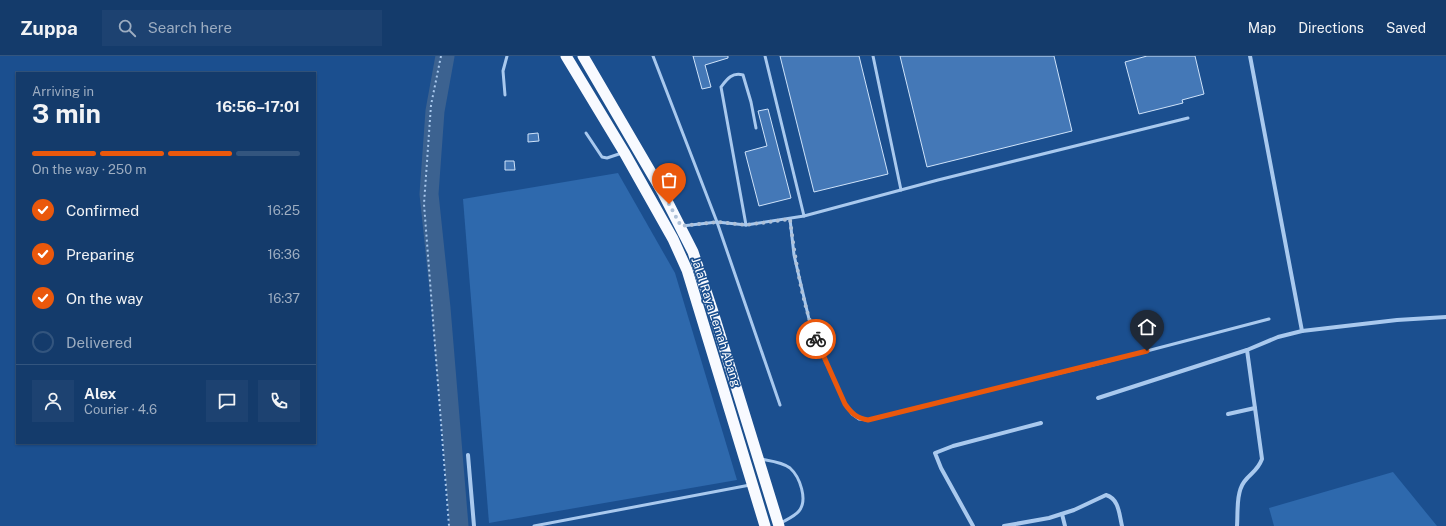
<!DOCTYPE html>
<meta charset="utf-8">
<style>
body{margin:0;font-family:"Public Sans",sans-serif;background:#1d4271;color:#f1f3f6;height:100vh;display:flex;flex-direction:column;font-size:15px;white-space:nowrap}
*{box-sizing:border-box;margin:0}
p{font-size:13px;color:#9dadc1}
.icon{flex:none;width:22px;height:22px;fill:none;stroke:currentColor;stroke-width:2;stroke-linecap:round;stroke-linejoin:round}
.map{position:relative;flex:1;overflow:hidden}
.details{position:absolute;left:16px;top:16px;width:300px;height:372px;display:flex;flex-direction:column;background:#143b6b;border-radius:0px;box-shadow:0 1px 3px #0004,0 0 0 1px #33557e}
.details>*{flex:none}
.pin{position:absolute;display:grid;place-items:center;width:34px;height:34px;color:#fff;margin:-41px -17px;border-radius:50% 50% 50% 0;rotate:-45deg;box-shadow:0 0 4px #0007}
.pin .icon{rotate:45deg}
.courier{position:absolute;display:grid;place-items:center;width:40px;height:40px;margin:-20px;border:3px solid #ea580c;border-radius:50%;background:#fff;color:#222;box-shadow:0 1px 5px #0007}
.headline em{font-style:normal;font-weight:700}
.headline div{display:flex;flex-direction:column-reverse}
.headline{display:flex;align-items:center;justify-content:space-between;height:68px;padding:0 16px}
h1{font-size:26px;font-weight:700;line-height:30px}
.bar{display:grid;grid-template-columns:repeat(4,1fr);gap:6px 4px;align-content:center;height:48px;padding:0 16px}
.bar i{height:5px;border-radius:3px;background:#33557e}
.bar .on{background:#ea580c}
.bar p{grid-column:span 4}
.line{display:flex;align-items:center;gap:10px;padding:0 16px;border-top:1px solid #33557e}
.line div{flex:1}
.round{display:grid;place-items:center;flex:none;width:42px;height:42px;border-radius:0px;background:#1d4271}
ol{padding:0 16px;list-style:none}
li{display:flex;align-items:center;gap:12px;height:44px}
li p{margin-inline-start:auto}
li .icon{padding:4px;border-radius:50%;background:#ea580c;color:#fff;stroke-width:4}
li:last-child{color:#9dadc1}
li i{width:22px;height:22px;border:2px solid #33557e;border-radius:50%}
header{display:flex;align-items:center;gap:24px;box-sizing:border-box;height:56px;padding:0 20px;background:#143b6b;border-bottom:1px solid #33557e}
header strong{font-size:19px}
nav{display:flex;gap:22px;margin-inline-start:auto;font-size:14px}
.search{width:280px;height:36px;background:#1d4271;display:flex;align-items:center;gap:10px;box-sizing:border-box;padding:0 14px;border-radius:0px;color:#9dadc1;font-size:15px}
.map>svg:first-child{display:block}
.green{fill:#2e69ad}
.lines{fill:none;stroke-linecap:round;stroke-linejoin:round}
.river{stroke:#3c6290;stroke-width:19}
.building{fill:#4478b7;stroke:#cfe3fa}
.path{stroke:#a9c9ee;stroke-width:2;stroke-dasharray:2 3;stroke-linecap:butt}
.service{stroke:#a9c9ee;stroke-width:3}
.minor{stroke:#a9c9ee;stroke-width:4}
.trunk{stroke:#f8faff;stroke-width:11}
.done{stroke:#afc1d8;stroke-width:4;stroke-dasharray:0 7.2}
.route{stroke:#ea580c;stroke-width:5}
.labels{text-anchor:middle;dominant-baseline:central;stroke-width:3.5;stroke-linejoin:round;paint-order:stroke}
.street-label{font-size:12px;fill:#fff;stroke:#1b4f8f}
</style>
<header>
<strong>Zuppa</strong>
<div class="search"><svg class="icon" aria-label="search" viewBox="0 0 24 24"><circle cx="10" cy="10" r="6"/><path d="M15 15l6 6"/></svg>Search here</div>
<nav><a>Map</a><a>Directions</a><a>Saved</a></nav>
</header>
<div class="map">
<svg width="1446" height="470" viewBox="0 0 1446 470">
<rect width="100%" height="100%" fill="#1b4f8f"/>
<g class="green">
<path d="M618,117L675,217L737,424L489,467L463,143Z"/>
<path d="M1393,416L1437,470H1274L1269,452Z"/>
</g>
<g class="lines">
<path class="river" d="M445,0L435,55L429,138L441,252L459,470"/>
</g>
<g class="building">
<path d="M693,0H728V2L705,9L711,31L702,33Z"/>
<path d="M780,0H859L888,118L814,136Z"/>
<path d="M900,0H1054L1072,75L927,111Z"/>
<path d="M1147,0H1195L1204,38L1182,44L1183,47L1139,58L1125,6Z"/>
<path d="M768,53L791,142L759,150L745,96L767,90L758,55Z"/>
<path d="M538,77L539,85L528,86V78Z"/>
<path d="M505,105H514L515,114H505Z"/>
</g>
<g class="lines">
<path class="path" d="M441,0L431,49L424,148L449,470"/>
<g class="service">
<path d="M653,0L717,166L780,349"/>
<path d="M765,0L804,160"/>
<path d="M873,0L901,134"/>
<path d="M505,39L503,15L507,0"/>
<path d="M586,77L602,101L607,102L622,97"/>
<path d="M790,163L794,199L809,263L823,300L845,348L852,358L859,363L868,364L1101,307L1269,263"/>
<path d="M746,169L721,31C727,23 732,16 743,19L751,46L756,72"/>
<path d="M682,170L717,166L746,169L804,160L938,124L1188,62"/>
<path d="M760,403C770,405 782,406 790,412C800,421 808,444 799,455C795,460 786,464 781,467"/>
<path d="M534,470L750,429"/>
</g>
<g class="minor">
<path d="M1250,0L1302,275"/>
<path d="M1098,342L1247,294"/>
<path d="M1228,358L1255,352"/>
<path d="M468,399L474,470"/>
<path d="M1062,458L1065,470"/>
<path d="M973,470L941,412L935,397L953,390L1041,367"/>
<path d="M1004,470L1049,462L1074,454L1106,439C1119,443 1119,457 1122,470"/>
<path d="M1237,470C1238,457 1236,437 1244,426C1251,416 1257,416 1262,403L1247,294L1278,281L1302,275L1397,264L1446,261"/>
</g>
<g class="trunk">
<path d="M566,0L624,96L673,183L687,214L765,470"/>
<path d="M583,0L663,137L693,196L713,256L779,470"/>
</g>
</g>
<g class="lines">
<path class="done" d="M669,148L681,170L717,166L746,169L790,163C795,204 802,245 816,283"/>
<path class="route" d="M816,283L845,348C852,358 857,362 868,364L1147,295"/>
</g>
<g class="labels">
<g class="street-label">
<text transform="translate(716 266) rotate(72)">Jalal Raya Lemah Abang</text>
</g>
</g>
</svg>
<div class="pin" style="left:669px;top:148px;background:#ea580c"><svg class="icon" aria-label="bag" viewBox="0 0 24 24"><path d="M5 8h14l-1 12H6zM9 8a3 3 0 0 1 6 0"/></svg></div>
<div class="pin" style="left:1147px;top:295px;background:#1f2937"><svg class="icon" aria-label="home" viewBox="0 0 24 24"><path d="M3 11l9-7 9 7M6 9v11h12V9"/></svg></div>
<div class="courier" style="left:816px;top:283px"><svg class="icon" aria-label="bike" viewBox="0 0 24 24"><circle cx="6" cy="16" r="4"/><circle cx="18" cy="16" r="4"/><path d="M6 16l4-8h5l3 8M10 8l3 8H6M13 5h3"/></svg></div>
<section class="details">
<div class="headline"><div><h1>3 min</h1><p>Arriving in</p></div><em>16:56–17:01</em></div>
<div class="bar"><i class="on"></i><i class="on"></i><i class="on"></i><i></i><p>On the way · 250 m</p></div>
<ol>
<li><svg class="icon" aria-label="check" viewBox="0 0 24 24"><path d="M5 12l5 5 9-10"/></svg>Confirmed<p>16:25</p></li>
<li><svg class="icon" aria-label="check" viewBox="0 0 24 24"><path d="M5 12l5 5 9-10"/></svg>Preparing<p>16:36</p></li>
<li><svg class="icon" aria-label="check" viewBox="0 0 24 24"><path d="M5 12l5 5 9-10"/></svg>On the way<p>16:37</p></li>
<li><i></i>Delivered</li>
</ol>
<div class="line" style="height:72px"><a class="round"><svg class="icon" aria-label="person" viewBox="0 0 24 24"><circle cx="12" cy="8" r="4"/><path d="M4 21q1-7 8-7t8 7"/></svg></a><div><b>Alex</b><p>Courier · 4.6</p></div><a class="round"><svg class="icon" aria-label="chat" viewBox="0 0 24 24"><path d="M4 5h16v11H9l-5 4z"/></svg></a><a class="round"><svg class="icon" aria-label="phone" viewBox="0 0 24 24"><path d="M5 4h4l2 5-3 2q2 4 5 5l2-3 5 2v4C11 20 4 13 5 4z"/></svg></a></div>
</section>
</div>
